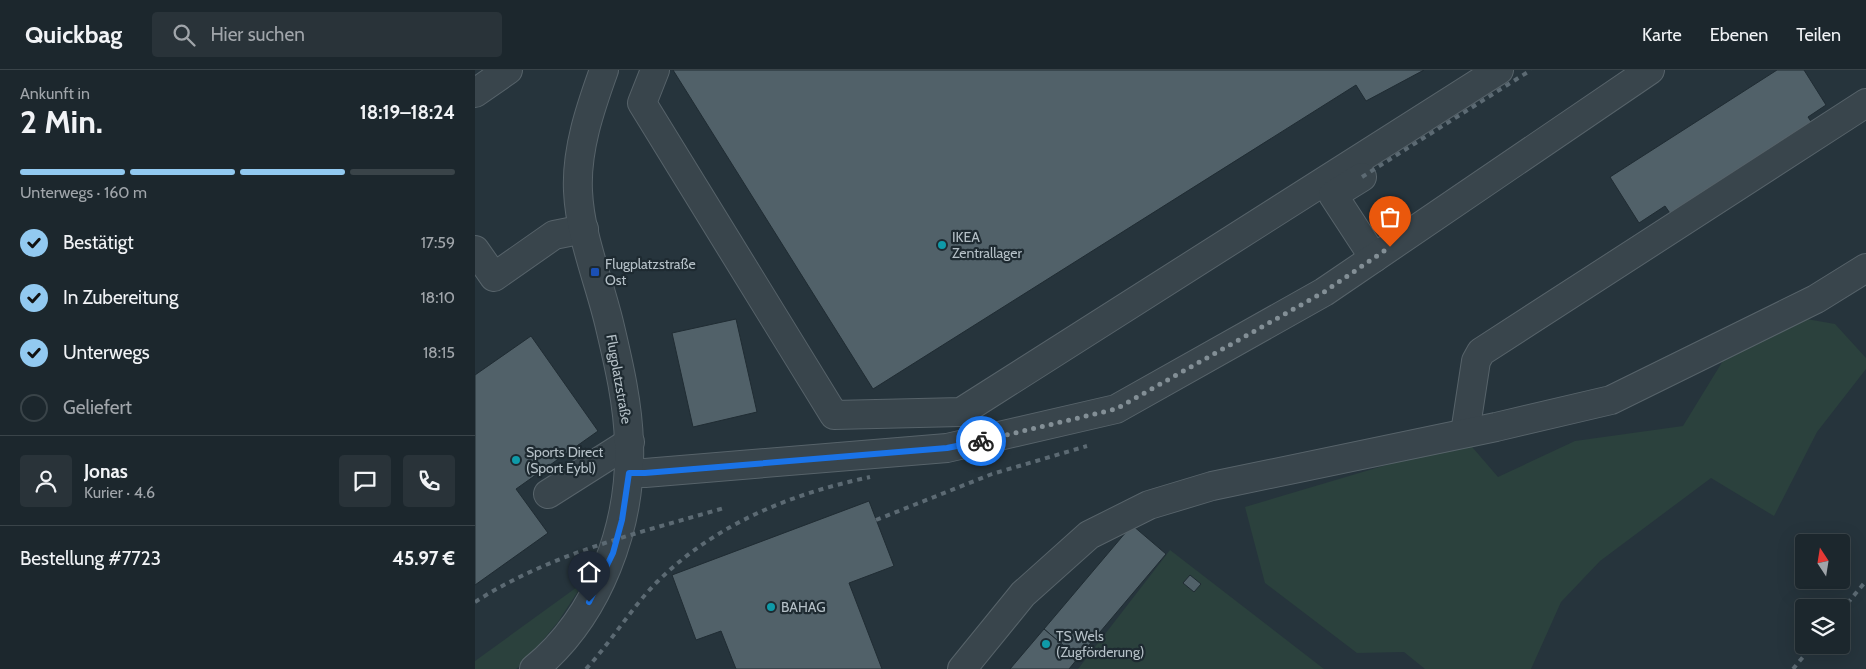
<!DOCTYPE html>
<html lang="de">
<meta charset="utf-8">
<style>
body{margin:0;font-family:Cabin,sans-serif;background:#293339;color:#f1f3f6;height:100vh;display:flex;flex-direction:column;font-size:19px;white-space:nowrap}
*{box-sizing:border-box;margin:0}
p{font-size:16px;color:#a0a5aa}
.icon{flex:none;width:28px;height:28px;fill:none;stroke:currentColor;stroke-width:2;stroke-linecap:round;stroke-linejoin:round}
.map{position:relative;flex:1;overflow:hidden}
.side{display:flex;flex-direction:column;background:#1c272d;width:475px}
.side>*{flex:none}
.needle{width:32px;rotate:348deg}
.buttons{position:absolute;left:1320px;top:464px;display:grid;gap:10px}
.buttons a{display:grid;place-items:center;width:55px;height:55px;border-radius:5px;background:#1c272d;box-shadow:0 5px 20px #0002,0 0 0 1px #3a4449;font-size:25px}
.pin{position:absolute;display:grid;place-items:center;width:42px;height:42px;color:#fff;margin:-51px -21px;border-radius:50% 50% 50% 0;rotate:-45deg;box-shadow:0 0 5px #0007}
.pin .icon{rotate:45deg}
.courier{position:absolute;display:grid;place-items:center;width:50px;height:50px;margin:-25px;border:4px solid #1a73e8;border-radius:50%;background:#fff;color:#222;box-shadow:0 1px 6px #0007}
.head em{font-style:normal;font-weight:700}
.head div{display:flex;flex-direction:column-reverse}
.head{display:flex;align-items:center;justify-content:space-between;height:85px;padding:0 20px}
h1{font-size:32px;font-weight:700;line-height:38px}
.bar{display:grid;grid-template-columns:repeat(4,1fr);gap:8px 5px;align-content:center;height:60px;padding:0 20px}
.bar i{height:6px;border-radius:4px;background:#3a4449}
.bar .selected{background:#92c9f0}
.bar p{grid-column:span 4}
.line{display:flex;align-items:center;gap:12px;padding:0 20px;border-top:1px solid #3a4449}
.line div{flex:1}
.round{display:grid;place-items:center;flex:none;width:52px;height:52px;border-radius:5px;background:#293339}
ol{padding:0 20px;list-style:none}
li{display:flex;align-items:center;gap:15px;height:55px}
li p{margin-inline-start:auto}
li .icon{padding:5px;border-radius:50%;background:#92c9f0;color:#111;stroke-width:4}
li:last-child{color:#a0a5aa}
li i{width:28px;height:28px;border:2px solid #3a4449;border-radius:50%}
header{display:flex;align-items:center;gap:30px;box-sizing:border-box;height:70px;padding:0 25px;background:#1c272d;border-bottom:1px solid #3a4449}
header strong{font-size:24px}
nav{display:flex;gap:28px;margin-inline-start:auto;font-size:18px}
.search{width:350px;height:45px;background:#293339;display:flex;align-items:center;gap:12px;box-sizing:border-box;padding:0 18px;border-radius:5px;color:#a0a5aa;font-size:19px}
main{display:flex;flex:1;min-height:0}
.map>svg:first-child{display:block}
.green{fill:#2b413d}
.building{fill:#516169;stroke:#202c33}
.lines{fill:none;stroke-linecap:round;stroke-linejoin:round}
.minor-casing{stroke:#57636a;stroke-width:30}
.minor{stroke:#39454c;stroke-width:28}
.rail{stroke:#5c6a73;stroke-width:4;stroke-dasharray:5 5;stroke-linecap:butt}
.done{stroke:#838f96;stroke-width:5;stroke-dasharray:0 9}
.route{stroke:#1a73e8;stroke-width:6}
.culture-dot{fill:#0f9aa8;stroke:#1e2a31;stroke-width:2}
.transit-dot{fill:#1a4fb4;stroke:#1e2a31;stroke-width:2}
.labels{text-anchor:middle;dominant-baseline:central;stroke-width:4.5;stroke-linejoin:round;paint-order:stroke}
.poi-label{font-size:14px;fill:#b5c0c7;stroke:#1e2a31;text-anchor:start}
.street-label{font-size:14px;fill:#b5c0c7;stroke:#1e2a31}
</style>
<header>
<strong>Quickbag</strong>
<div class="search"><svg class="icon" aria-label="search" viewBox="0 0 24 24"><circle cx="10" cy="10" r="6"/><path d="M15 15l6 6"/></svg>Hier suchen</div>
<nav><a>Karte</a><a>Ebenen</a><a>Teilen</a></nav>
</header>
<main>
<section class="side">
<div class="head"><div><h1>2 Min.</h1><p>Ankunft in</p></div><em>18:19–18:24</em></div>
<div class="bar"><i class="selected"></i><i class="selected"></i><i class="selected"></i><i></i><p>Unterwegs · 160 m</p></div>
<ol>
<li><svg class="icon" aria-label="check" viewBox="0 0 24 24"><path d="M5 12l5 5 9-10"/></svg>Bestätigt<p>17:59</p></li>
<li><svg class="icon" aria-label="check" viewBox="0 0 24 24"><path d="M5 12l5 5 9-10"/></svg>In Zubereitung<p>18:10</p></li>
<li><svg class="icon" aria-label="check" viewBox="0 0 24 24"><path d="M5 12l5 5 9-10"/></svg>Unterwegs<p>18:15</p></li>
<li><i></i>Geliefert</li>
</ol>
<div class="line" style="height:90px"><a class="round"><svg class="icon" aria-label="person" viewBox="0 0 24 24"><circle cx="12" cy="8" r="4"/><path d="M4 21q1-7 8-7t8 7"/></svg></a><div><b>Jonas</b><p>Kurier · 4.6</p></div><a class="round"><svg class="icon" aria-label="chat" viewBox="0 0 24 24"><path d="M4 5h16v11H9l-5 4z"/></svg></a><a class="round"><svg class="icon" aria-label="phone" viewBox="0 0 24 24"><path d="M5 4h4l2 5-3 2q2 4 5 5l2-3 5 2v4C11 20 4 13 5 4z"/></svg></a></div>
<div class="line" style="height:65px"><div>Bestellung #7723</div><b>45.97 €</b></div>
</section>
<div class="map">
<svg width="1391" height="599" viewBox="0 0 1391 599">
<rect width="100%" height="100%" fill="#26343c"/>
<g class="green">
<path d="M1326,248L1360,254L1391,288V299L1342,362L1299,446L1236,408L1125,491L1086,532L1056,599H950L929,582L882,583L790,513L770,437L992,371L1023,407L1100,371L1208,356L1257,276Z"/>
<path d="M695,480L849,599H603Z"/>
<path d="M109,512L83,552L48,594L41,599H0V591Z"/>
</g>
<g class="building">
<path d="M198,0H949L891,31L881,15L398,319Z"/>
<path d="M1302,0H1329L1351,35L1333,47L1341,59L1199,149L1190,136L1164,153L1135,107Z"/>
<path d="M261,249L282,342L218,357L197,263Z"/>
<path d="M56,266L123,361L41,419L73,463L0,515V305Z"/>
<path d="M394,431L419,496L374,513L407,599H261L246,561L221,570L197,505Z"/>
<path d="M657,455L691,484L603,588L569,559Z"/>
<path d="M715,505L726,514L719,522L708,513Z"/>
<path d="M569,559L603,588L594,599H535Z"/>
</g>
<g class="lines">
<defs>
<g id="minor">
<path d="M180,0L167,33L359,345L486,342L1024,0"/>
<path d="M0,23L33,0"/>
<path d="M887,107L858,125L899,188"/>
<path d="M0,180L19,207L79,165L109,159"/>
<path d="M990,363L1001,291L1006,282L1391,33"/>
<path d="M154,403H170L472,378L641,339L849,222L1175,0"/>
<path d="M73,424L155,372"/>
<path d="M59,599C124,546 157,455 154,373C153,334 144,295 135,257C125,213 105,167 103,121C101,80 115,39 129,0"/>
<path d="M487,599L548,524L614,465L674,435L737,416L1021,357L1136,330L1341,229L1391,198"/>
</g>
</defs>
<use href="#minor" class="minor-casing"/>
<use href="#minor" class="minor"/>
<g class="rail">
<path d="M887,107L1056,0"/>
<path d="M401,450L517,404L612,376"/>
<path d="M0,532C76,483 164,463 249,438"/>
<path d="M1366,541L1391,511"/>
<path d="M111,599C137,571 156,538 183,511C242,453 316,424 395,407"/>
<path d="M1318,599L1338,575"/>
</g>
</g>
<g class="lines">
<path class="done" d="M506,371L641,339L849,222L915,177"/>
<path class="route" d="M114,532L138,483L147,450L154,403H170L472,378L506,371"/>
</g>
<g class="culture-dot">
<circle cx="467" cy="175" r="5"/>
<circle cx="41" cy="390" r="5"/>
<circle cx="296" cy="537" r="5"/>
<circle cx="571" cy="574" r="5"/>
</g>
<rect class="transit-dot" x="115" y="197" width="10" height="10" rx="2.5"/>
<g class="labels">
<g class="poi-label">
<text x="477" y="167">IKEA<tspan x="477" dy="16">Zentrallager</tspan></text>
<text x="130" y="194">Flugplatzstraße<tspan x="130" dy="16">Ost</tspan></text>
<text x="51" y="382">Sports Direct<tspan x="51" dy="16">(Sport Eybl)</tspan></text>
<text x="306" y="537">BAHAG</text>
<text x="581" y="566">TS Wels<tspan x="581" dy="16">(Zugförderung)</tspan></text>
</g>
<g class="street-label">
<text transform="translate(144 309) rotate(80)">Flugplatzstraße</text>
</g>
</g>
</svg>
<div class="buttons">
<a><svg class="needle" viewBox="-14 -14 28 28"><path d="M0-13l5 13h-10z" fill="#e53935"/><path d="M0 13l5-13h-10z" fill="#a0a5aa"/></svg></a>
<a><svg class="icon" aria-label="layers" viewBox="0 0 24 24"><path d="M12 4l9 5-9 5-9-5zM3 14l9 5 9-5"/></svg></a>
</div>
<div class="pin" style="left:915px;top:177px;background:#ea580c"><svg class="icon" aria-label="bag" viewBox="0 0 24 24"><path d="M5 8h14l-1 12H6zM9 8a3 3 0 0 1 6 0"/></svg></div>
<div class="pin" style="left:114px;top:532px;background:#1f2937"><svg class="icon" aria-label="home" viewBox="0 0 24 24"><path d="M3 11l9-7 9 7M6 9v11h12V9"/></svg></div>
<div class="courier" style="left:506px;top:371px"><svg class="icon" aria-label="bike" viewBox="0 0 24 24"><circle cx="6" cy="16" r="4"/><circle cx="18" cy="16" r="4"/><path d="M6 16l4-8h5l3 8M10 8l3 8H6M13 5h3"/></svg></div>
</div>
</main>
